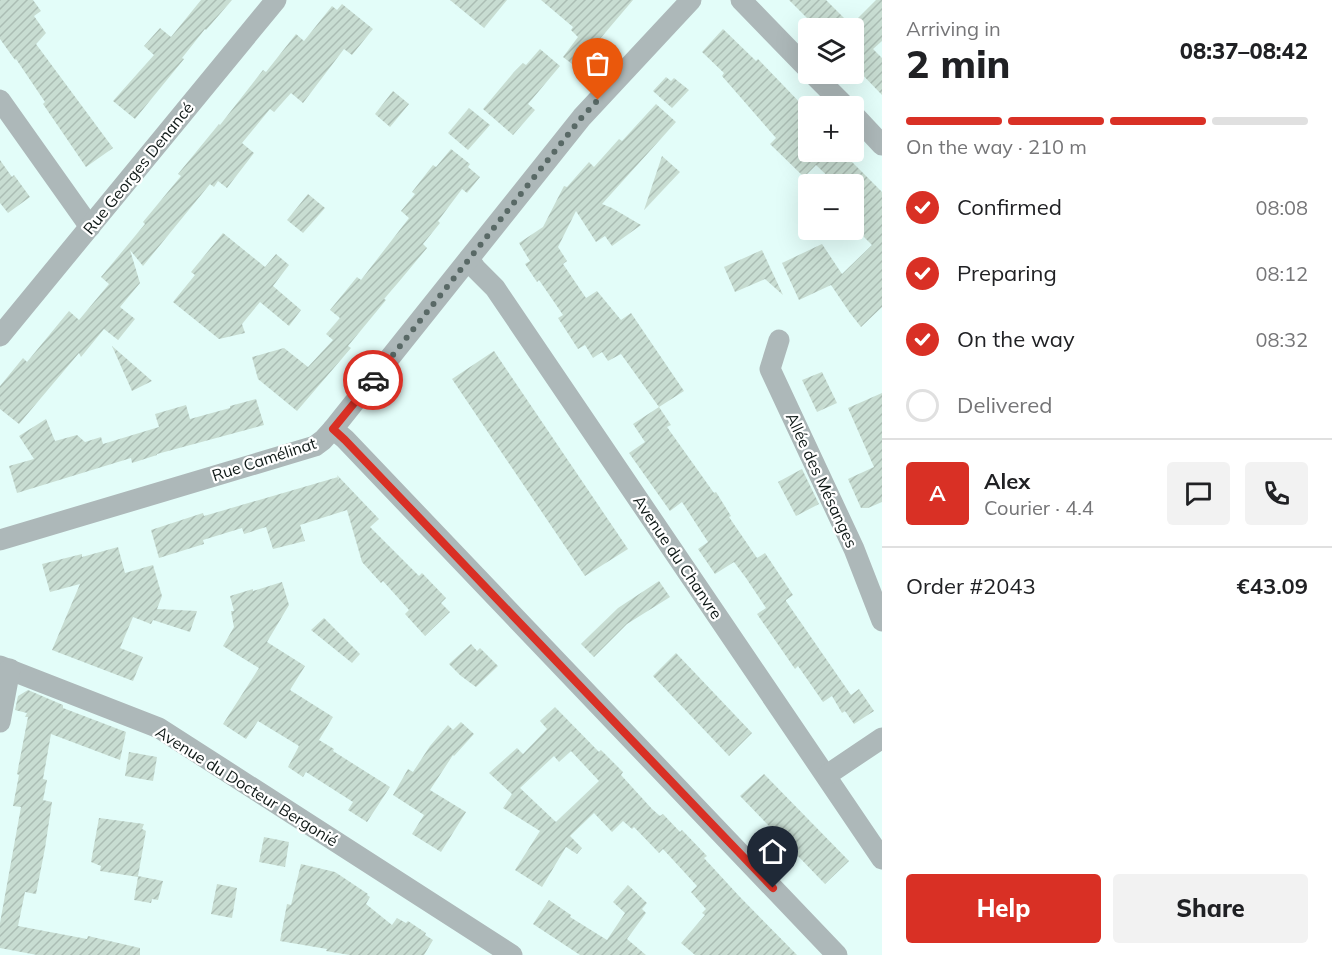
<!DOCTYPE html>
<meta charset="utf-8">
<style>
body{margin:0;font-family:Mulish,sans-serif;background:#f2f2f2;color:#202124;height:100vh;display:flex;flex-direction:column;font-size:22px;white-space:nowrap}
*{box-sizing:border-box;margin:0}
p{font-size:20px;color:#757577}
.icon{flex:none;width:33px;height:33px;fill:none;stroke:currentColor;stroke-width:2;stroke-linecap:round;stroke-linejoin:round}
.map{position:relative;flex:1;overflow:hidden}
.side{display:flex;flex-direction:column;background:#fff;width:450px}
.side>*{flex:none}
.buttons{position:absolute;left:798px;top:18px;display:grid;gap:12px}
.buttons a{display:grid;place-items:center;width:66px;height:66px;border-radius:6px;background:#fff;box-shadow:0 6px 24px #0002;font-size:30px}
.pin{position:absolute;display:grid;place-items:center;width:51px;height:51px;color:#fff;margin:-62px -26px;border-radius:50% 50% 50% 0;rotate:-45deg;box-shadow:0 0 6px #0007}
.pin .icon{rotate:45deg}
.courier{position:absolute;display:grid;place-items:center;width:60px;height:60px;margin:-30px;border:4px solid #d93025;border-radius:50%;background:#fff;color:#222;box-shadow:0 2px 8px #0007}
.summary em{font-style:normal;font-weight:800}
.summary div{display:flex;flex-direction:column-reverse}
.summary{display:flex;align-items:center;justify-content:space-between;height:102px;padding:0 24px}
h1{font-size:39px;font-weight:800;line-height:45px}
.bar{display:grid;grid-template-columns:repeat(4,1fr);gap:9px 6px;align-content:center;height:72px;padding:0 24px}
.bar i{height:8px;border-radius:4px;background:#e0e0e0}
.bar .current{background:#d93025}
.bar p{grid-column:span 4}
.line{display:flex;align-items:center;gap:15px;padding:0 24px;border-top:2px solid #e0e0e0}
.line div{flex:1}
.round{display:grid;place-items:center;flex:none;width:63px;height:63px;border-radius:6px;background:#f2f2f2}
ol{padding:0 24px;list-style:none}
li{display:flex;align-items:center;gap:18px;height:66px}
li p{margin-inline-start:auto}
li .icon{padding:6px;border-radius:50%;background:#d93025;color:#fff;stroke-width:4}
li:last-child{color:#757577}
li i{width:33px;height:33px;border:3px solid #e0e0e0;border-radius:50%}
.primary-button{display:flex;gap:12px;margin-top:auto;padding:12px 24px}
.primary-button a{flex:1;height:69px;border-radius:6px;background:#d93025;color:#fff;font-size:24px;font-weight:800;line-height:69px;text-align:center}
.primary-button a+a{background:#f2f2f2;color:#202124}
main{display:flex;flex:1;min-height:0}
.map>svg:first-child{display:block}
.building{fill:url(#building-hatch);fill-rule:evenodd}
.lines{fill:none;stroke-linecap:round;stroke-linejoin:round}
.minor{stroke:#adb8b9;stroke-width:21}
.done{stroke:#596966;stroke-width:6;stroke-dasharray:0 10.8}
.route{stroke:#d93025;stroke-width:8}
.labels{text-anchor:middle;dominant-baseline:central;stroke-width:4.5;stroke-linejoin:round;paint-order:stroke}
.street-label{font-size:16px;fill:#0f1917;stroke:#fff}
</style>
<main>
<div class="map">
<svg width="882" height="955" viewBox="0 0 882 955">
<defs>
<pattern id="building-hatch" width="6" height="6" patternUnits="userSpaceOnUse" patternTransform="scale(1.5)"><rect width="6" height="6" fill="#c8ddd2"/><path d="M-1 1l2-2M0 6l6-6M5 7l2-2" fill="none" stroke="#abbdb4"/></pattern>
</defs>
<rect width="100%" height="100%" fill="#e3fdf9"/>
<g class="building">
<path d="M0,0H33L41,11L34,16L46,33L36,44L113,148L86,167L43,104L45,102L16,59L15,60L0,39Z"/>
<path d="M201,0H232L206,30L205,29L182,58L184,59L135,119L113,101L154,55L144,46L160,28L171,37Z"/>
<path d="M450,0H507L484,28Z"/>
<path d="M541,0H633L576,67L563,57L578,37L571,30L573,27Z"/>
<path d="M789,0H826L854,28V22L876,0H882V41L873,49L882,58V95L855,67L854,69V28H817Z"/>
<path d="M342,4L373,29L352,55L344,49L303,103L291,93L274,112L270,109L242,143L254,153L227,188L218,181L214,187L210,184L143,266L130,250L140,283L120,307L135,319L118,340L104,329L81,357L79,353L19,424L0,409V386L23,358L27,362L69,311L79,320L109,284L101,277L145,224L143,222L181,176L178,174L219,124L220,125L263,70L266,72L296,34L304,41L332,6L337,10Z"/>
<path d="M723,29L756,61L758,59L808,111V152H842L882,192V307L861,327L850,313L831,285L799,300L782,263L822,244L842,274L872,245L855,228L861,222L854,214V184H836L816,165L804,177L770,144L776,138L722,76L724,73L702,52Z"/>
<path d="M540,49L560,66L528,104L535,110L513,135L483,109L514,72L523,63L526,65Z"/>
<path d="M666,77L671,81L674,78L689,90L672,108L653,91Z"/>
<path d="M393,91L409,104L390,127L375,114Z"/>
<path d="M656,104L676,122L602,204L612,208L641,225L612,246L605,236L596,242L576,211L558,247L567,261L563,264L586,298L597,291L621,320L631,313L684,391L659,407L621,354L608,361L602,352L593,358L585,345L578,349L558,318L563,315L539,280L537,282L525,264L530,261L519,243L543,227L564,186L567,187L589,162L594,167L619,139L622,141Z"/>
<path d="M469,108L490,125L468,150L448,133Z"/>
<path d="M451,149L470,164L468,167L480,177L467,193L462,189L438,221L440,223L423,244L427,248L397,284L384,299L386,300L348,346L351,348L297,411L258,379L252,357L284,348L308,367L333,340L326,334L340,318L330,310L357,277L361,280L409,218L401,211L415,194L412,192L433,165L436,167Z"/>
<path d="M662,156L680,172L644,210Z"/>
<path d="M0,160L12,177L14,175L30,197L8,213L0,203Z"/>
<path d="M308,194L325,208L303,233L287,220Z"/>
<path d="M223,233L265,267L276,254L289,265L273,286L301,310L289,326L260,302L242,324L245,333L219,339L173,302L195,275L191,272Z"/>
<path d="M762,250L783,295L765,279L735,292L724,267Z"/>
<path d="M112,346L152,381L132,391Z"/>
<path d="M494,351L628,549L585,576L452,379Z"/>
<path d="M822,372L837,403L817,412L802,380Z"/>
<path d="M882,393V502L868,508H861L848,479L874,467L848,408Z"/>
<path d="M256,399L264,425L157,454V455L132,463L131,458L17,493L9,466L34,459L19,436L46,419L55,441L77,435L85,442L101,437L103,444L159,427L155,414L186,405L190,419L230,408V406Z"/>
<path d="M659,407L671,425L667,427L714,493L716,492L731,516L729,517L757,558L765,553L793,595L786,600V601L851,695L859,689L874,711L854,724L845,711L842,713L832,696L823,702L798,666L795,669L757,614L766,608L746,578L734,562L715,574L698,549L708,542L682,502L670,511L629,453L645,442L633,424Z"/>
<path d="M802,469L819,504L796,516L778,482Z"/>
<path d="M337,475L379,519L370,527L419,576L422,573L446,598L441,603L450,612L425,636L405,614L409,610L383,581L381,583L362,562L347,510L300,525L305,541L273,549L266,527L244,534L242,528L203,540L204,544L159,558L151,530L203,513L204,516L338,477L341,487Z"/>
<path d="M118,547L125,573L153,565L162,596L157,609L197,611L190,632L153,620L151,624L133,617L120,648L143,657L133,681L52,650L80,584L50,592L42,564L82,554V557Z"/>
<path d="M659,581L670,597L627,624L594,657L581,644L618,608Z"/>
<path d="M282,582L289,605L267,642L305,666L290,690L333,717L319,740L334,749L333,751L390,787L367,822L348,810L353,802L306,772L303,777L288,767L299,746L258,721L246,739L223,724L259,668L223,646L234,627L231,611H234L230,596L253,589V591Z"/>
<path d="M324,618L360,654L352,663L311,630Z"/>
<path d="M471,644L477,651L480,648L498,666L476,687L461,676L449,664Z"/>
<path d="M676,653L752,733L729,756L653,676Z"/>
<path d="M28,690L63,705V708L126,732L120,760L51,734L43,779L47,780L43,800L52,802L45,848L36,894L25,892L18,926L87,939L88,936L140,948V955H37L0,948V923L21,807L13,806L19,775L17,774L28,717H25L27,713L15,710L18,696Z"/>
<path d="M555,707L599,752L601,750L623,772L621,775L652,809L660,816L663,814L680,832L682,830L707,856L704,858L739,896L797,955H695L681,943L705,915L702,913L706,909L691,892L697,886L663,849L659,853L634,827L632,829L623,821L612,832L594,813L570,836L582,848L577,854L566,847L542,887L515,870L540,831L503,808L512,794L489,773L517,748L523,754L547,729L540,721ZM571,751L599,781L556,822L520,788L554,756L559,762Z"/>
<path d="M461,722L474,734L454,756L453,755L430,790L466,812L441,852L412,834L424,815L393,795L408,769L413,772L430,746L448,725L453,730Z"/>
<path d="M129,752L157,757L153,781L125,776Z"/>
<path d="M764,774L849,861L825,884L740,796Z"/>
<path d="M99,818L144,824L142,829L146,831L138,876L163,881L158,900L152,899L151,903L134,900L138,877L100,871L101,866L91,862Z"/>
<path d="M264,837L289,842L285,867L259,862Z"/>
<path d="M301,864L335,872L368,894L367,895L370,897L366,904L392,925L397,918L406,923L408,921L426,933L425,935L433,940L424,955H350L326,951L327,949L280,941L287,904L291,905Z"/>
<path d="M217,884L237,888L232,918L211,914Z"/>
<path d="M628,885L647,903L642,909L646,913L627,939L646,955H580L533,924L549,900L571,915L570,917L607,940L625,913L613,902Z"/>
</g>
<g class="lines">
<g class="minor">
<path d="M741,0L808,69"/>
<path d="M813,74L845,106"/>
<path d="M0,100L90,227"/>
<path d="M854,115L882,145"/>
<path d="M469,259L476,269L495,288L882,859"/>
<path d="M0,336L276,0"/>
<path d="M779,340L770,369L854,549L882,621"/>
<path d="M333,429L345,439L837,955"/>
<path d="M0,540L315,446L323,440L333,429L582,117L691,0"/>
<path d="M0,666L159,728L512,955"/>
<path d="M0,722L10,669"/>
<path d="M827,775L882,738"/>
</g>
</g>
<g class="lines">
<path class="done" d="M373,380L582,117L598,100"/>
<path class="route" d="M373,380L333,429L345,440L773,888"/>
</g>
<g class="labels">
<g class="street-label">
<text transform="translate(138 168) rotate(-51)">Rue Georges Denancé</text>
<text transform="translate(264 459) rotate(-18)">Rue Camélinat</text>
<text transform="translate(822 480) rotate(65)">Allée des Mésanges</text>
<text transform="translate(678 557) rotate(56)">Avenue du Chanvre</text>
<text transform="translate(247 786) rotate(32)">Avenue du Docteur Bergonié</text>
</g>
</g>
</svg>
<div class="buttons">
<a><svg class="icon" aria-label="layers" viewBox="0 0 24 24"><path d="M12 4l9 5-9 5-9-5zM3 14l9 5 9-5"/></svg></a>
<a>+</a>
<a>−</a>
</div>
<div class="pin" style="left:598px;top:100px;background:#ea580c"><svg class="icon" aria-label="bag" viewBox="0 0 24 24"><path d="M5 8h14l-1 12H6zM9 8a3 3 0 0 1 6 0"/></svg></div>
<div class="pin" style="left:773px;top:888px;background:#1f2937"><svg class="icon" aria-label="home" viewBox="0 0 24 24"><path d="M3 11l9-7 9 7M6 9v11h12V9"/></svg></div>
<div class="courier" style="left:373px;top:380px"><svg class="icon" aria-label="car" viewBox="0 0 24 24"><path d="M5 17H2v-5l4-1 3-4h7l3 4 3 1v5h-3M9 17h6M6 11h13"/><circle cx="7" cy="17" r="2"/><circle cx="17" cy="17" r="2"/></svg></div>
</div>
<section class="side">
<div class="summary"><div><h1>2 min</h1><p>Arriving in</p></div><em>08:37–08:42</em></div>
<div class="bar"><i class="current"></i><i class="current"></i><i class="current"></i><i></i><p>On the way · 210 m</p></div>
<ol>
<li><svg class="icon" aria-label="check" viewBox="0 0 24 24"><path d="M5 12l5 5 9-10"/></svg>Confirmed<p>08:08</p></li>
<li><svg class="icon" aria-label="check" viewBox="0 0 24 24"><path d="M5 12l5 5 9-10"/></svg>Preparing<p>08:12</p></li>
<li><svg class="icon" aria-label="check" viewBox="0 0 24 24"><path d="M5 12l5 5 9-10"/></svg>On the way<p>08:32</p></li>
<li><i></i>Delivered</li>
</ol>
<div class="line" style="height:108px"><b class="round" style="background:#d93025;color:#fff">A</b><div><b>Alex</b><p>Courier · 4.4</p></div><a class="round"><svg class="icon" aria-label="chat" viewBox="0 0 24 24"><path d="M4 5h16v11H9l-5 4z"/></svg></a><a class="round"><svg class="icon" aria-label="phone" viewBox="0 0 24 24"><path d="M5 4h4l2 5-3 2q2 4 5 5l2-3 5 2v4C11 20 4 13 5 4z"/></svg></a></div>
<div class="line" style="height:78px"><div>Order #2043</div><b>€43.09</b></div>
<div class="primary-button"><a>Help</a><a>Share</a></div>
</section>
</main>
